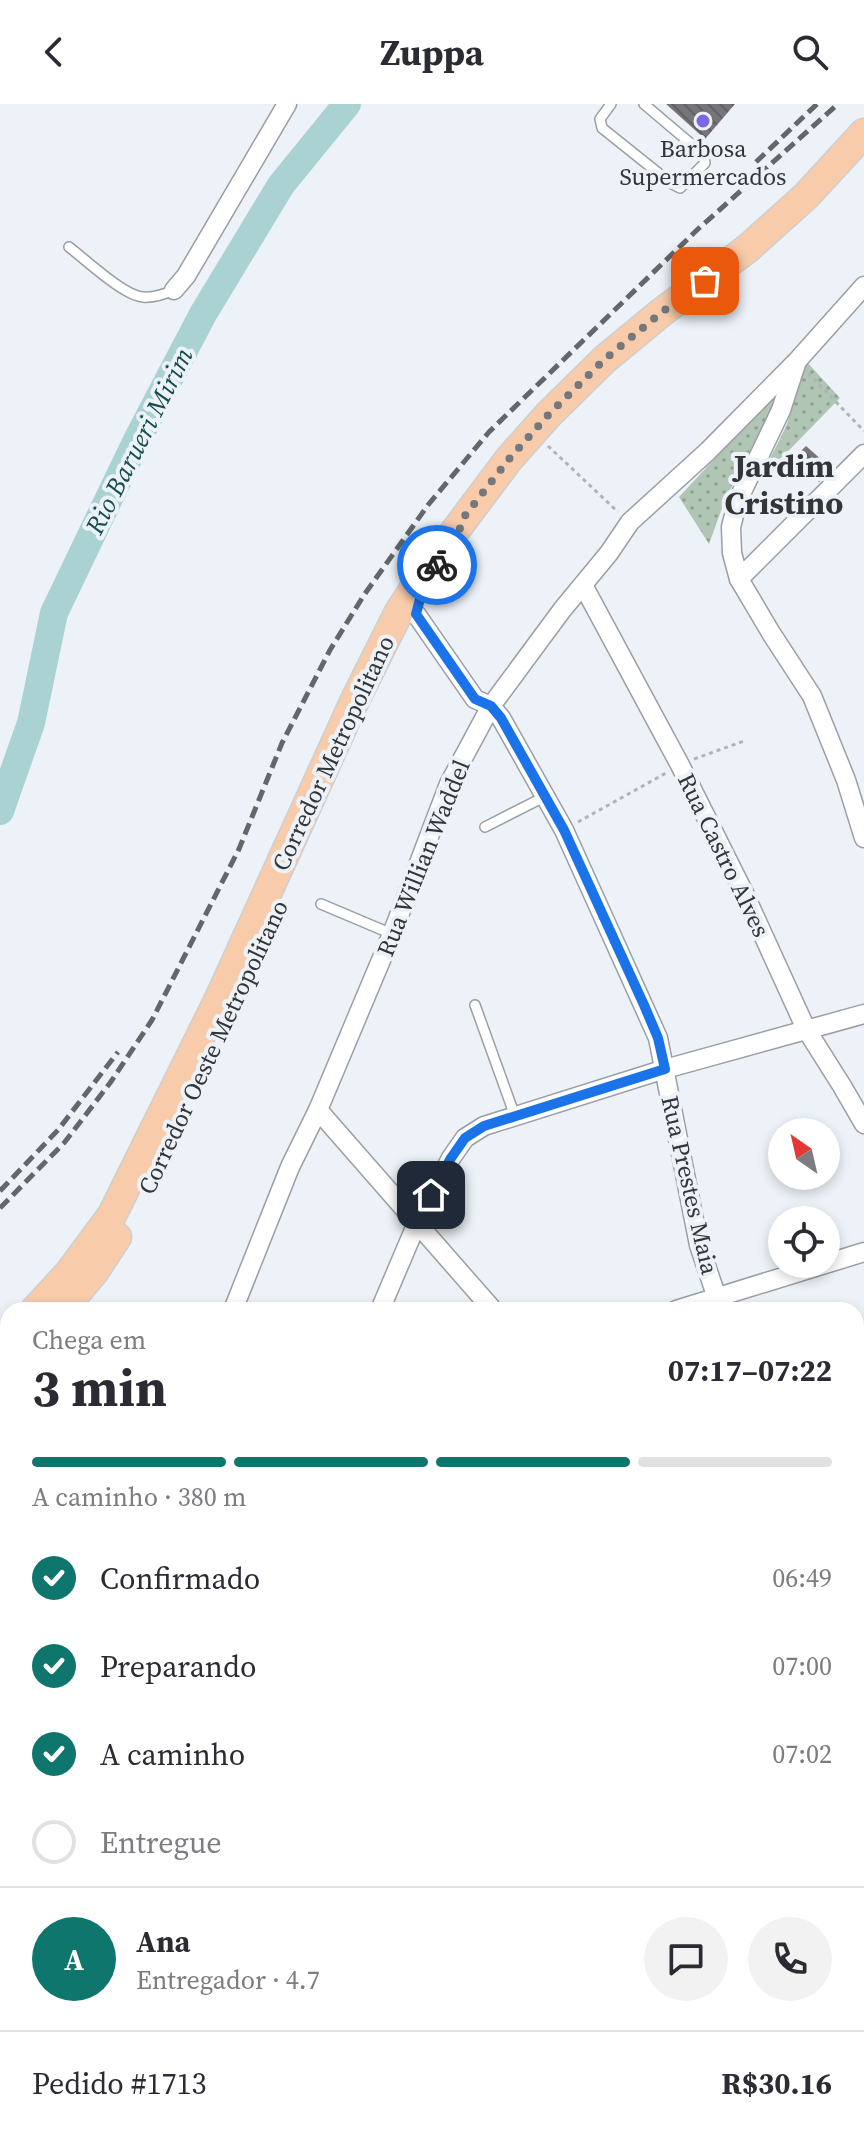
<!DOCTYPE html>
<html lang="pt">
<meta charset="utf-8">
<style>
body{margin:0;font-family:"Source Serif 4",serif;background:#f2f2f3;color:#2b2b33;height:100vh;display:flex;flex-direction:column;font-size:30px;white-space:nowrap}
*{box-sizing:border-box;margin:0}
p{font-size:26px;color:#7c7c81}
.icon{flex:none;width:44px;height:44px;fill:none;stroke:currentColor;stroke-width:2;stroke-linecap:round;stroke-linejoin:round}
.map{position:relative;flex:1;overflow:hidden}
.side{position:absolute;left:0px;top:1198px;width:864px;height:848px;display:flex;flex-direction:column;background:#fff;border-radius:24px 24px 0 0;box-shadow:0 4px 12px #0003}
.side>*{flex:none}
.needle{width:52px;rotate:326deg}
.fabs{position:absolute;left:768px;top:1014px;display:grid;gap:16px}
.fabs a{display:grid;place-items:center;width:72px;height:72px;border-radius:50%;background:#fff;box-shadow:0 4px 12px #0003;font-size:40px}
.pin{position:absolute;display:grid;place-items:center;width:68px;height:68px;color:#fff;margin:-34px;border-radius:16px;box-shadow:0 4px 12px #0006}
.courier{position:absolute;display:grid;place-items:center;width:80px;height:80px;margin:-40px;border:6px solid #1a73e8;border-radius:50%;background:#fff;color:#222;box-shadow:0 2px 10px #0007}
.overview em{font-style:normal;font-weight:700}
.overview div{display:flex;flex-direction:column-reverse}
.overview{display:flex;align-items:center;justify-content:space-between;height:136px;padding:0 32px}
h1{font-size:52px;font-weight:700;line-height:60px}
.bar{display:grid;grid-template-columns:repeat(4,1fr);gap:12px 8px;align-content:center;height:96px;padding:0 32px}
.bar i{height:10px;border-radius:6px;background:#e1e1e2}
.bar .on{background:#0f766e}
.bar p{grid-column:span 4}
.line{display:flex;align-items:center;gap:20px;padding:0 32px;border-top:2px solid #e1e1e2}
.line div{flex:1}
.round{display:grid;place-items:center;flex:none;width:84px;height:84px;border-radius:42px;background:#f2f2f3}
ol{padding:0 32px;list-style:none}
li{display:flex;align-items:center;gap:24px;height:88px}
li p{margin-inline-start:auto}
li .icon{padding:8px;border-radius:50%;background:#0f766e;color:#fff;stroke-width:4}
li:last-child{color:#7c7c81}
li i{width:44px;height:44px;border:4px solid #e1e1e2;border-radius:50%}
header{display:flex;justify-content:space-between;align-items:center;height:104px;padding:0 32px;background:#fff;font-size:36px;font-weight:700}
.map>svg:first-child{display:block}
.park{fill:url(#park-dots)}
.lines{fill:none;stroke-linecap:round;stroke-linejoin:round}
.river{stroke:#abd2d2;stroke-width:28}
.building{fill:url(#building-back-hatch)}
.lane-casing{stroke:#999fa4;stroke-width:12}
.street-casing{stroke:#999fa4;stroke-width:21}
.primary-casing{stroke:#cecfcf;stroke-width:31}
.path{stroke:#afb4b9;stroke-width:3;stroke-dasharray:4 4;stroke-linecap:butt}
.lane{stroke:#fff;stroke-width:9}
.street{stroke:#fff;stroke-width:18}
.primary{stroke:#f8cbaa;stroke-width:28}
.rail{stroke:#64676a;stroke-width:5;stroke-dasharray:12 6;stroke-linecap:butt}
.done{stroke:#74777b;stroke-width:8;stroke-dasharray:0 14.4}
.route{stroke:#1a73e8;stroke-width:10}
.poi-dot{fill:#7a67e3;stroke:#ecf2f8;stroke-width:3}
.labels{text-anchor:middle;dominant-baseline:central;stroke-width:8;stroke-linejoin:round;paint-order:stroke}
.poi-label{font-size:24px;fill:#333537;stroke:#ecf2f8}
.street-label{font-size:24px;fill:#333537;stroke:#ecf2f8}
.water-label{font-size:26px;font-style:italic;fill:#154d4d;stroke:#ecf2f8}
.district-label{font-size:32px;font-weight:bold;fill:#333537;stroke:#ecf2f8}
</style>
<header><svg class="icon" aria-label="back" viewBox="0 0 24 24"><path d="M15 5l-7 7 7 7"/></svg>Zuppa<svg class="icon" aria-label="search" viewBox="0 0 24 24"><circle cx="10" cy="10" r="6"/><path d="M15 15l6 6"/></svg></header>
<div class="map">
<svg width="864" height="2046" viewBox="0 0 864 2046">
<defs>
<pattern id="park-dots" width="8" height="8" patternUnits="userSpaceOnUse" patternTransform="scale(2)"><rect width="8" height="8" fill="#b0c5b3"/><path d="M2 2h.1M6 6h.1" fill="none" stroke="#90a192" stroke-width="1.8" stroke-linecap="round"/></pattern>
<pattern id="building-back-hatch" width="6" height="6" patternUnits="userSpaceOnUse" patternTransform="scale(2)"><rect width="6" height="6" fill="#77747a"/><path d="M-1 5l2 2M0 0l6 6M5-1l2 2" fill="none" stroke="#626065"/></pattern>
</defs>
<rect width="100%" height="100%" fill="#ecf2f8"/>
<g class="park">
<path d="M805,256L840,294L757,379C767,358 780,338 788,317C795,297 795,275 805,256Z"/>
<path d="M771,294L778,295L779,302L726,393L709,440L679,393Z"/>
</g>
<g class="lines">
<path class="river" d="M0,707L31,619L54,509L137,336L203,210L281,81L347,0"/>
</g>
<g class="building">
<path d="M666,0H735L705,35Z"/>
<path d="M806,342L832,365L819,378L794,354Z"/>
</g>
<g class="lines">
<defs>
<g id="lane">
<path d="M611,0L600,15L602,24L672,80L680,84L705,59L703,50L644,0"/>
<path d="M69,143C85,155 124,192 143,193C153,194 165,190 174,186"/>
<path d="M485,723L546,692"/>
<path d="M321,800L392,830"/>
<path d="M475,901L515,1012"/>
<path d="M8,1404V1403"/>
</g>
<g id="street">
<path d="M174,186L186,172L287,0"/>
<path d="M796,260L781,306L738,396L731,423L732,449L739,475L771,529L812,592L846,676L864,734"/>
<path d="M739,475L864,350"/>
<path d="M583,481L680,661L744,789L806,925L842,982L864,1020"/>
<path d="M416,510L475,595L491,602L501,614L564,726L658,934L699,1141L717,1194L724,1206"/>
<path d="M318,1006L493,1206"/>
<path d="M233,1206L290,1063L318,1006L392,830L449,680L491,602L562,506L609,449L630,418L708,347L797,257L864,182"/>
<path d="M380,1206L417,1119L451,1054L465,1034L484,1022L665,965L864,910"/>
<path d="M676,1206L864,1148"/>
<path d="M856,1274L864,1268"/>
<path d="M856,1372L864,1381"/>
<path d="M856,1620L864,1628"/>
<path d="M0,1625L8,1626"/>
<path d="M0,1740L8,1746"/>
<path d="M856,1879L864,1887"/>
<path d="M0,1959L8,1947"/>
<path d="M371,2038L384,2046"/>
<path d="M568,2038L575,2046"/>
<path d="M790,2038L798,2046"/>
<path d="M76,2046L82,2038"/>
<path d="M211,2046L215,2038"/>
</g>
<g id="primary">
<path d="M35,1206L69,1169L112,1111L219,895L355,596L399,508L431,459L509,355L549,310L605,255L662,208L747,145L806,92L864,29"/>
<path d="M62,1206L94,1168L117,1133"/>
<path d="M0,1240L8,1233"/>
<path d="M0,1269L8,1262"/>
</g>
</defs>
<use href="#lane" class="lane-casing"/>
<use href="#street" class="street-casing"/>
<use href="#primary" class="primary-casing"/>
<g class="path">
<path d="M808,269L864,327"/>
<path d="M548,342L618,408"/>
<path d="M694,655L744,637"/>
<path d="M578,718L666,669"/>
</g>
<use href="#lane" class="lane"/>
<use href="#street" class="street"/>
<use href="#primary" class="primary"/>
<g class="rail">
<path d="M756,58L817,0"/>
<path d="M0,1087L58,1026L118,948"/>
<path d="M0,1104L64,1039L110,979L152,916L239,745L282,639L330,546L364,491L428,401L489,328L698,125L838,0"/>
</g>
</g>
<g class="lines">
<path class="done" d="M437,461L458,430L464,413L509,355L549,310L605,255L662,208L705,177"/>
<path class="route" d="M431,1091L451,1054L465,1034L484,1022L665,965L658,934L644,901L564,726L501,614L491,602L475,595L416,510L423,484L437,461"/>
</g>
<circle class="poi-dot" cx="703" cy="17" r="8"/>
<g class="labels">
<g class="poi-label">
<text x="703" y="44">Barbosa<tspan x="703" dy="28">Supermercados</tspan></text>
</g>
<g class="street-label">
<text transform="translate(333 649) rotate(-65)">Corredor Metropolitano</text>
<text transform="translate(724 751) rotate(64)">Rua Castro Alves</text>
<text transform="translate(423 754) rotate(-68)">Rua Willian Waddel</text>
<text transform="translate(213 943) rotate(-65)">Corredor Oeste Metropolitano</text>
<text transform="translate(690 1081) rotate(77)">Rua Prestes Maia</text>
</g>
<g class="water-label">
<text transform="translate(139 337) rotate(-63)">Rio Barueri Mirim</text>
</g>
<g class="district-label">
<text x="784" y="362">Jardim<tspan x="784" dy="37">Cristino</tspan></text>
</g>
</g>
</svg>
<div class="fabs">
<a><svg class="needle" viewBox="-14 -14 28 28"><path d="M0-13l5 13h-10z" fill="#e53935"/><path d="M0 13l5-13h-10z" fill="#7c7c81"/></svg></a>
<a><svg class="icon" aria-label="locate" viewBox="0 0 24 24"><circle cx="12" cy="12" r="6"/><path d="M12 2v4M12 18v4M2 12h4M18 12h4"/></svg></a>
</div>
<div class="pin" style="left:705px;top:177px;background:#ea580c"><svg class="icon" aria-label="bag" viewBox="0 0 24 24"><path d="M5 8h14l-1 12H6zM9 8a3 3 0 0 1 6 0"/></svg></div>
<div class="pin" style="left:431px;top:1091px;background:#1f2937"><svg class="icon" aria-label="home" viewBox="0 0 24 24"><path d="M3 11l9-7 9 7M6 9v11h12V9"/></svg></div>
<div class="courier" style="left:437px;top:461px"><svg class="icon" aria-label="bike" viewBox="0 0 24 24"><circle cx="6" cy="16" r="4"/><circle cx="18" cy="16" r="4"/><path d="M6 16l4-8h5l3 8M10 8l3 8H6M13 5h3"/></svg></div>
<section class="side">
<div class="overview"><div><h1>3 min</h1><p>Chega em</p></div><em>07:17–07:22</em></div>
<div class="bar"><i class="on"></i><i class="on"></i><i class="on"></i><i></i><p>A caminho · 380 m</p></div>
<ol>
<li><svg class="icon" aria-label="check" viewBox="0 0 24 24"><path d="M5 12l5 5 9-10"/></svg>Confirmado<p>06:49</p></li>
<li><svg class="icon" aria-label="check" viewBox="0 0 24 24"><path d="M5 12l5 5 9-10"/></svg>Preparando<p>07:00</p></li>
<li><svg class="icon" aria-label="check" viewBox="0 0 24 24"><path d="M5 12l5 5 9-10"/></svg>A caminho<p>07:02</p></li>
<li><i></i>Entregue</li>
</ol>
<div class="line" style="height:144px"><b class="round" style="background:#0f766e;color:#fff">A</b><div><b>Ana</b><p>Entregador · 4.7</p></div><a class="round"><svg class="icon" aria-label="chat" viewBox="0 0 24 24"><path d="M4 5h16v11H9l-5 4z"/></svg></a><a class="round"><svg class="icon" aria-label="phone" viewBox="0 0 24 24"><path d="M5 4h4l2 5-3 2q2 4 5 5l2-3 5 2v4C11 20 4 13 5 4z"/></svg></a></div>
<div class="line" style="height:104px"><div>Pedido #1713</div><b>R$30.16</b></div>
</section>
</div>
